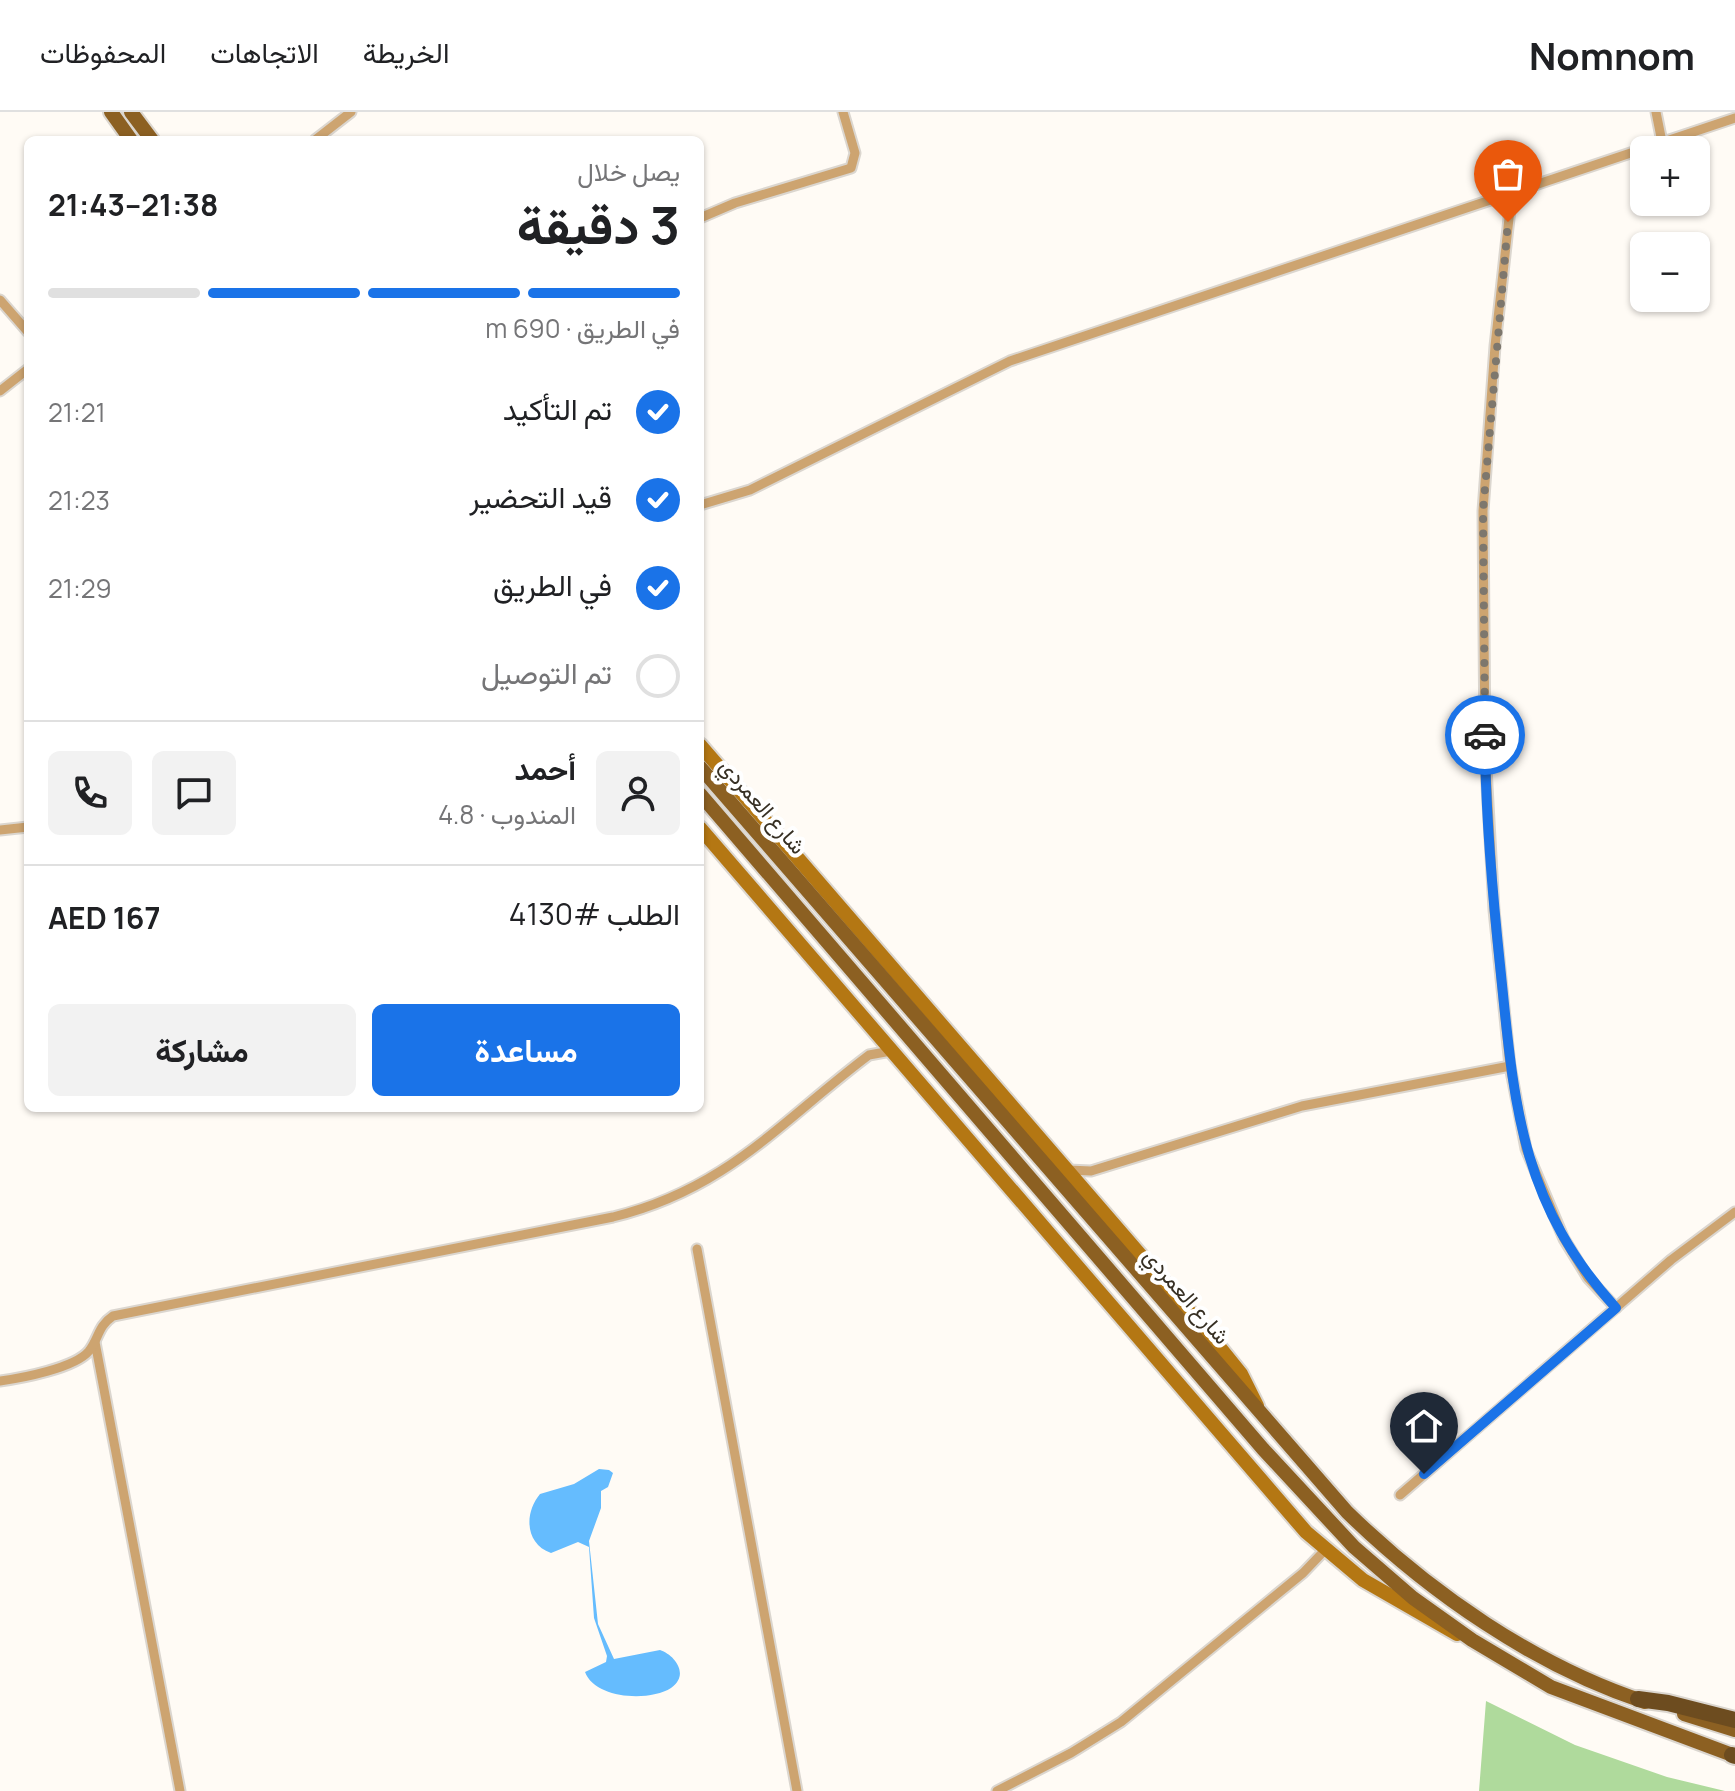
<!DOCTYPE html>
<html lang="ar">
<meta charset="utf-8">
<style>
body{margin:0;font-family:Manrope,Vazirmatn,sans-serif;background:#f2f2f2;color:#202124;direction:rtl;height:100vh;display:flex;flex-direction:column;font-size:30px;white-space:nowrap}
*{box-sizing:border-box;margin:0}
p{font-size:26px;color:#757577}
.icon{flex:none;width:44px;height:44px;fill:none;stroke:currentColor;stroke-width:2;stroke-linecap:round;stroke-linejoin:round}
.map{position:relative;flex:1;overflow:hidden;direction:ltr}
.sheet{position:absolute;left:24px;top:24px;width:680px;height:976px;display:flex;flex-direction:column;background:#fff;border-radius:12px;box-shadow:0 2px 6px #0004;direction:rtl}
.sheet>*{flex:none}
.controls{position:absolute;left:1630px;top:24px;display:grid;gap:16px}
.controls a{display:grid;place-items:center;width:80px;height:80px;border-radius:12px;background:#fff;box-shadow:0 2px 6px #0004;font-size:40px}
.pin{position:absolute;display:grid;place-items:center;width:68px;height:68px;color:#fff;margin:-82px -34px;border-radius:50% 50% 50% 0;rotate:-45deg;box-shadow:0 0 8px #0007}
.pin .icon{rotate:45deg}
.courier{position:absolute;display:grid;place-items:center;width:80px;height:80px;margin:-40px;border:6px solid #1a73e8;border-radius:50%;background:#fff;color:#222;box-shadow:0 2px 10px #0007}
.headline em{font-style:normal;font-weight:700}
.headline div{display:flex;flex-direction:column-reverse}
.headline{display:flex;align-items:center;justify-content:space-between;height:136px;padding:0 24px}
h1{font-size:52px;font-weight:700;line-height:60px}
.bar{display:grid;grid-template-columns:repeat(4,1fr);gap:12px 8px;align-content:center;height:96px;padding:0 24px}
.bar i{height:10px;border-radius:6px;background:#e0e0e0}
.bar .active{background:#1a73e8}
.bar p{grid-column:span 4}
.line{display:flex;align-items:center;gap:20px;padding:0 24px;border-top:2px solid #e0e0e0}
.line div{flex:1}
.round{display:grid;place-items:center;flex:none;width:84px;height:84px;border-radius:12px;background:#f2f2f2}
ol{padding:0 24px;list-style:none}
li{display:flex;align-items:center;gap:24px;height:88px}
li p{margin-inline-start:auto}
li .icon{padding:8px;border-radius:50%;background:#1a73e8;color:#fff;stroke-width:4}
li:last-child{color:#757577}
li i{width:44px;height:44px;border:4px solid #e0e0e0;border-radius:50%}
.action{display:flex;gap:16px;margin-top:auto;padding:16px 24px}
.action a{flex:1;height:92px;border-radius:12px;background:#1a73e8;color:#fff;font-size:32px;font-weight:700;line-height:92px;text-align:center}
.action a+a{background:#f2f2f2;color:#202124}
header{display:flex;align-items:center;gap:48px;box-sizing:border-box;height:112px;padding:0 40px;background:#fff;border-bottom:2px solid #e0e0e0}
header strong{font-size:38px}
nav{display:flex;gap:44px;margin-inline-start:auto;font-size:28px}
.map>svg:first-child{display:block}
.green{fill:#afda9c}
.water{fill:#65bcfe}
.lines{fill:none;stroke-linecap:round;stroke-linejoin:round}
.street-casing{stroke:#dbd6cf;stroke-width:13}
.secondary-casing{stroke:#dbd6cf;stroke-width:18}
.primary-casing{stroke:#dbd6cf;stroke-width:18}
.highway-casing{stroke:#dbd6cf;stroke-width:20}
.street{stroke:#cda470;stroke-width:9}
.secondary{stroke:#b47713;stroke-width:14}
.primary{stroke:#8c6022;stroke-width:14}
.highway{stroke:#6d4c1f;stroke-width:16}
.done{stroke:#7d776d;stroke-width:8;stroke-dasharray:0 14.4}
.route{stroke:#1a73e8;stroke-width:10}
.labels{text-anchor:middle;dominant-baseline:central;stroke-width:8;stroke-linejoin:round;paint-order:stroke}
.street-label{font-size:22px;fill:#373024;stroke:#fff}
</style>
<header>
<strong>Nomnom</strong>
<nav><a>الخريطة</a><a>الاتجاهات</a><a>المحفوظات</a></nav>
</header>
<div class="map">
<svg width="1735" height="1679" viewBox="0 0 1735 1679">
<rect width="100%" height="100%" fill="#fffbf5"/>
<path class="green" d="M1486,1589L1575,1633L1667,1665L1725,1679H1479Z"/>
<path class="water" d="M599,1357L609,1358L613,1361L608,1375L601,1379V1396L589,1429L598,1512L614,1547L660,1538C675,1543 690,1563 671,1576C649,1590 595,1587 585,1560L606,1550L607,1544L594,1506L589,1435L578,1430L551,1441C525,1432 524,1401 540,1382L574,1372Z"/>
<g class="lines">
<defs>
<g id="street">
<path d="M1656,0L1662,30"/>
<path d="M315,28L351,0"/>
<path d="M1512,79L1495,234L1483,399L1485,638L1494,798L1510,954L1526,1037L1564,1127L1588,1166L1616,1196"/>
<path d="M700,106L735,91L851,56L855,41L843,0"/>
<path d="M0,188L28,220"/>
<path d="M0,279L28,257"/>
<path d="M700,393L750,378L1010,249L1735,6"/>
<path d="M0,718L28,715"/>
<path d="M1068,1058L1091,1059L1302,994L1510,954"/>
<path d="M697,1137L797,1679"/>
<path d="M95,1230L180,1679"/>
<path d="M0,1269C22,1266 75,1256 89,1239C99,1226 98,1214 113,1204L613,1105C727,1077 780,1010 869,943L891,939"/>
<path d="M1400,1383L1671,1148L1735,1100"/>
<path d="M997,1679L1071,1641L1121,1610L1303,1461L1325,1438"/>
</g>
<g id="secondary">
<path d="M700,633L1212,1226L1241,1262L1257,1294"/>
<path d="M700,716L1306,1420L1363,1468L1457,1522"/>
</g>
<g id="primary">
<path d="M111,0L131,28"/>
<path d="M131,0L152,28"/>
<path d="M700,655L1347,1400C1429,1480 1535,1554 1645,1590"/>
<path d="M700,682L1263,1337L1354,1435L1413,1486L1472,1528L1551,1575L1735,1644"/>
<path d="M1684,1602L1735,1618"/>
</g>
<g id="highway">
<path d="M1638,1587L1668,1591L1735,1608"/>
<path d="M1732,1643L1735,1644"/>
</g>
</defs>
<use href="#street" class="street-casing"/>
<use href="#secondary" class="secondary-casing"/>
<use href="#primary" class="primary-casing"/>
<use href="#highway" class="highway-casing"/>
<use href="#street" class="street"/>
<use href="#secondary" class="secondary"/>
<use href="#primary" class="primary"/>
<use href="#highway" class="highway"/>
</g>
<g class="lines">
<path class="done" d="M1485,623L1483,399L1508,110"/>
<path class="route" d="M1424,1362L1616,1196C1519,1089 1514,989 1500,853C1492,777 1485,700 1485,623"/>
</g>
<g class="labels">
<g class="street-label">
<text transform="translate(763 694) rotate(49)">شارع العمردي</text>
<text transform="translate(1187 1184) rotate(49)">شارع العمردي</text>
</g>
</g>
</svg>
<div class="controls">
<a>+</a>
<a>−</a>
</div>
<div class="pin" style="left:1508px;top:110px;background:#ea580c"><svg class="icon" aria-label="bag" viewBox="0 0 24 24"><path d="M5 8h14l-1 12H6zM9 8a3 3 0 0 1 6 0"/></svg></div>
<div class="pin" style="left:1424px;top:1362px;background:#1f2937"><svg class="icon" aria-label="home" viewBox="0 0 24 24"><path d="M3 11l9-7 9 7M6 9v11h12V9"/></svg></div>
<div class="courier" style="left:1485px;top:623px"><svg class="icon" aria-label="car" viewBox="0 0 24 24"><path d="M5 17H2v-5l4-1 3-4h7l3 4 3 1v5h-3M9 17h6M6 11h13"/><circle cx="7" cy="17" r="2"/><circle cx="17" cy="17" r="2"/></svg></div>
<section class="sheet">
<div class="headline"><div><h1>3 دقيقة</h1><p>يصل خلال</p></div><em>21:38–21:43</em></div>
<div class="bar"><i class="active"></i><i class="active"></i><i class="active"></i><i></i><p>في الطريق · 690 m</p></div>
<ol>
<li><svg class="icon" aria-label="check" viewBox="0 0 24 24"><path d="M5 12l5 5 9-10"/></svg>تم التأكيد<p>21:21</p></li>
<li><svg class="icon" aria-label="check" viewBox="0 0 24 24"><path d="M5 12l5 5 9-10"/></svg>قيد التحضير<p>21:23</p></li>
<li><svg class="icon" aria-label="check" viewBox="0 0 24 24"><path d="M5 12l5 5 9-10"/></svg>في الطريق<p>21:29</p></li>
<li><i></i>تم التوصيل</li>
</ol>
<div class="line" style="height:144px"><a class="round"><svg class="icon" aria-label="person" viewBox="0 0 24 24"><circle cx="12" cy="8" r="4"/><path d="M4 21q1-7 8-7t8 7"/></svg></a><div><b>أحمد</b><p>المندوب · 4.8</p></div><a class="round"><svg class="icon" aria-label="chat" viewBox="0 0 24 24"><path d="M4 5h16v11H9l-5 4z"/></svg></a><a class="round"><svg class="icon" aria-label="phone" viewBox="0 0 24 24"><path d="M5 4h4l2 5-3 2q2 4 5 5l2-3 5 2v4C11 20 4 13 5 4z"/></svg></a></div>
<div class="line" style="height:104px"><div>الطلب #4130</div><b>AED 167</b></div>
<div class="action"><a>مساعدة</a><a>مشاركة</a></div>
</section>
</div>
